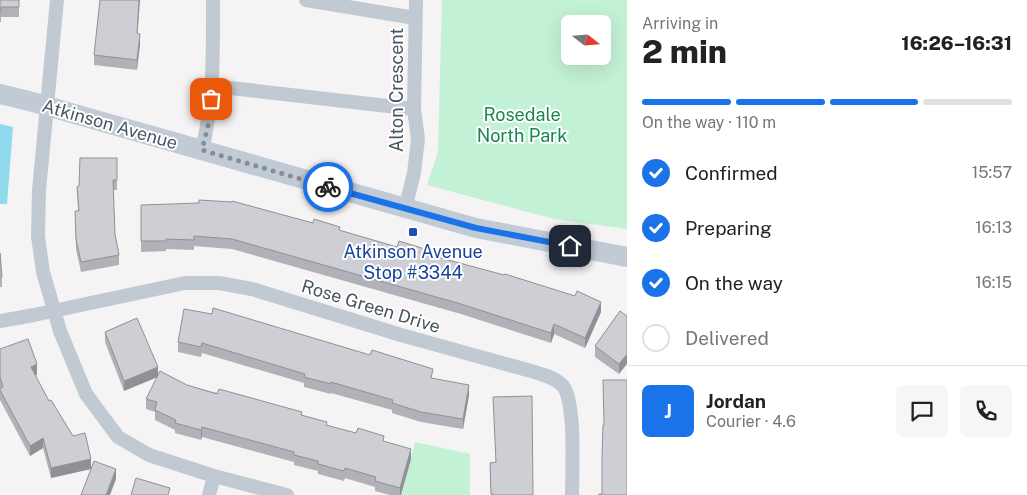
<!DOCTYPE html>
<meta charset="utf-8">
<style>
body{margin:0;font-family:"Public Sans",sans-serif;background:#f6f6f6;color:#222;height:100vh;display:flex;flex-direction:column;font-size:19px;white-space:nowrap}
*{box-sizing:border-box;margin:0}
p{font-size:16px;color:#767676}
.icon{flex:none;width:28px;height:28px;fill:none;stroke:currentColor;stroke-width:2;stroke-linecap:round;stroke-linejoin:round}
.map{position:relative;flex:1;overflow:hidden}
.details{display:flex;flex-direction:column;background:#fff;width:400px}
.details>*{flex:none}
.needle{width:32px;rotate:107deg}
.buttons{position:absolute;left:561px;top:15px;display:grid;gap:10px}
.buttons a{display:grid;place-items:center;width:50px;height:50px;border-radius:8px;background:#fff;box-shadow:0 5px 20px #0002;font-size:25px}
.pin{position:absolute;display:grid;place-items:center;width:42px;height:42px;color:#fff;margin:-21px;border-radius:10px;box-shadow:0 2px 8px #0006}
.courier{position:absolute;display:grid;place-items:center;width:50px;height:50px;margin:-25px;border:4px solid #1a73e8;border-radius:50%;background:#fff;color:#222;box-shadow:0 1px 6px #0007}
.overview em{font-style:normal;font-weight:800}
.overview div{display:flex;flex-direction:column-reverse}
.overview{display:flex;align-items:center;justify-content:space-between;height:85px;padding:0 15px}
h1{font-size:32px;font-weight:800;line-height:38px}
.bar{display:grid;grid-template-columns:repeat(4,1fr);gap:8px 5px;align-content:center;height:60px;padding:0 15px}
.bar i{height:6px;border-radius:4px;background:#e0e0e0}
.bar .current{background:#1a73e8}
.bar p{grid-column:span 4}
.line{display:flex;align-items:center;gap:12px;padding:0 15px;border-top:1px solid #e0e0e0}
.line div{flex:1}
.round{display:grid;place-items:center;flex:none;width:52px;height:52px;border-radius:8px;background:#f6f6f6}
ol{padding:0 15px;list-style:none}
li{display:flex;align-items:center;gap:15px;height:55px}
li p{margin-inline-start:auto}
li .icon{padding:5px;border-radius:50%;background:#1a73e8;color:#fff;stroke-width:4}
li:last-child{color:#767676}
li i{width:28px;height:28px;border:2px solid #e0e0e0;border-radius:50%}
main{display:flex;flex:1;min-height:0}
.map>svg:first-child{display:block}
.green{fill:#c3f1d5;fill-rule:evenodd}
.water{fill:#90daee}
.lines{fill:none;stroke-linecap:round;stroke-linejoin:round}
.street{stroke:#c1cad2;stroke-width:14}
.secondary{stroke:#c1cbd6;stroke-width:20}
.wall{fill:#b0b2b7}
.shaded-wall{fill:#909195}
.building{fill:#cdcfd5;stroke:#909195}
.done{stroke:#868d94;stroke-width:5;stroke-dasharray:0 9}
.route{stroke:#1a73e8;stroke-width:6}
.transit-dot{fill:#1a4fb4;stroke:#fff;stroke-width:2}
.labels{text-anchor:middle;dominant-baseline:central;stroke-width:4;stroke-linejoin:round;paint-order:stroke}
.street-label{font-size:18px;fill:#4a5661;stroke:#fff}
.park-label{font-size:18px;fill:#17864f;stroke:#fff}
.transit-label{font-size:18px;fill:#164399;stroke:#fff}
</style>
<main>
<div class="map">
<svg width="627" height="495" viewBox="0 0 627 495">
<rect width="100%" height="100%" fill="#f5f3f3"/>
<g class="green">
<path d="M442,0H627V229L554,219L427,185L438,152ZM570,24H602V56H570Z"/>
<path d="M415,442L470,454V495H402Z"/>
</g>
<path class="water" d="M0,124L13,127L7,204H0Z"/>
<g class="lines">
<g class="street">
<path d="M57,0L39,190L38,236L43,272L60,331L86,394L118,437L149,455L214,476L287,495"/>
<path d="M306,0L415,18"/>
<path d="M213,86L414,109"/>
<path d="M202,150C214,101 213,51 213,0"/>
<path d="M405,209L414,173L418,139L414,109L416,0"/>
<path d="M0,321L34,315L185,283H219L252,289L401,335L531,371C541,374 555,377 563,386C576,403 572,472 572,495"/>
<path d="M209,495L214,476"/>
</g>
<path class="secondary" d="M0,94L29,101L476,228L627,257"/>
</g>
<g class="wall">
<path d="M0,0H19V17H1V22H0Z"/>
<path d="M137,33L140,44L137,70L94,65V55Z"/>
<path d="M117,158V190H113L115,234L119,255V265L81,272L76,249L75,211H78L77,187L79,186Z"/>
<path d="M141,205L340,231L397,247L428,254L601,312L585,348L554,334L551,343L461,314L232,249L194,246V250L166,249V251L141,252Z"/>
<path d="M0,253L2,277V287H0Z"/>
<path d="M184,309L433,378L469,395L463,429L421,422L392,413V410L331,393V394L304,387V383L202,353L201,357L178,352V342Z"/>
<path d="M620,311L619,374L595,357V346Z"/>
<path d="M137,318L124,391L105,342V332Z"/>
<path d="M0,349L37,375H35L49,401L91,467L116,479L90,469L51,478L43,448L30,456L0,400Z"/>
<path d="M187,385L302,416L327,426L384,442L411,459L401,495H390L375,491V487L345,478L344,481L318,474V471L294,465V462L202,437L201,440L175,433V430L155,420V412L146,409V399Z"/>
<path d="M493,397L533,495H491L490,463L496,462Z"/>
</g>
<g class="shaded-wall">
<path d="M139,0H140L137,43V33Z"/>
<path d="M140,34V44L137,70V60Z"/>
<path d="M601,302V312L585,348V338Z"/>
<path d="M554,324V334L551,343V333Z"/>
<path d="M627,354V364L619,374V364Z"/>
<path d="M37,364V375L31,377V367Z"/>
<path d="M158,367V377L124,391V381Z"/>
<path d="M469,385V395L463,429V419Z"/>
<path d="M202,427V437L201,440V430Z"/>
<path d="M43,438V448L30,456V446Z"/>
<path d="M411,449V459L401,495H400V488Z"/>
<path d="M91,459V469L51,478V468Z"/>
<path d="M116,469V479L110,495H106Z"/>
</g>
<g class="building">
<path d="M0,0H19V7H1V12H0Z"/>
<path d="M100,0H139L137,33L140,34L137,60L94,55Z"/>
<path d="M80,158H117V180H113L115,234L119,255L81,262L76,239L75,211H79L77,187L79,186Z"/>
<path d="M199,200L232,202V201L313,223L314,219L340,227L339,230L397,247L399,241L428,250L426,254L504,275L505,274L575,296L577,291L601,302L585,338L554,324L551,333L461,304L232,239L194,236V240L166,239V241H141V205L199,203Z"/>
<path d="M0,253L2,277H0Z"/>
<path d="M213,308L370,355L372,350L433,369L431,378L469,385L463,419L421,412L392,403L393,400L331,382V384L304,377L305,374L202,343L201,347L178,342L184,309L212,314Z"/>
<path d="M620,311L627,316V354L619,364L595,346Z"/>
<path d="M137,318L158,367L124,381L105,332Z"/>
<path d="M28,339L37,364L31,367L49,401L51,400L73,436L85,433L91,459L51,468L43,438L30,446L0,390V389L3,387L0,377V349Z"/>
<path d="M160,371L187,385L217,394L219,389L302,412L301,415L327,422L326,425L356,433L358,428L384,436L383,441L411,449L400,488L375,481L376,477L345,468L344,471L318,464V461L294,455V452L202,427L201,430L175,423L176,420L155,410L157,402L146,399Z"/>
<path d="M603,380H627V495H599V494H602V457L603,425H604Z"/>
<path d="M532,396L533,495H493V494H491L490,463L496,462L493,397Z"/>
<path d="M94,461L116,469L106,495H81Z"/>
<path d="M136,478L170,488L168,495H131Z"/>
</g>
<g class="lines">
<path class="done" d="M211,99L208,126L202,150L328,187"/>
<path class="route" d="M328,187L476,228L570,246"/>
</g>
<rect class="transit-dot" x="408" y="227" width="10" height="10" rx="2.5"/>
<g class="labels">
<g class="street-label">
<text transform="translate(396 90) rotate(-90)">Alton Crescent</text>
<text transform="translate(110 124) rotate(16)">Atkinson Avenue</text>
<text transform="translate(371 306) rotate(17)">Rose Green Drive</text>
</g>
<g class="park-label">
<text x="522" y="114">Rosedale<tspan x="522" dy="21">North Park</tspan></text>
</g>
<g class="transit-label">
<text x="413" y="251">Atkinson Avenue<tspan x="413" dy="21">Stop #3344</tspan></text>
</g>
</g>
</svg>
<div class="buttons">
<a><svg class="needle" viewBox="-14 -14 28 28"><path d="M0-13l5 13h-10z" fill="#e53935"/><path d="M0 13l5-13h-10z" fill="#767676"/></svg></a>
</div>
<div class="pin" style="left:211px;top:99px;background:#ea580c"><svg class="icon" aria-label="bag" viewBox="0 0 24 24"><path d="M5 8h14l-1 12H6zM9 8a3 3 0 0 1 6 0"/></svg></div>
<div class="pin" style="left:570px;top:246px;background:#1f2937"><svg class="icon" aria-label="home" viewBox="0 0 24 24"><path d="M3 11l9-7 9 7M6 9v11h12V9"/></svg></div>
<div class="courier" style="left:328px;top:187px"><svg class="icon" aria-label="bike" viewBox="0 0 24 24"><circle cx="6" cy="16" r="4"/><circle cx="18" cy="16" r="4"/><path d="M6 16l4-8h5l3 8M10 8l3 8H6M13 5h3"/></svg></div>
</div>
<section class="details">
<div class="overview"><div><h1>2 min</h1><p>Arriving in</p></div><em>16:26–16:31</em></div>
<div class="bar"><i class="current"></i><i class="current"></i><i class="current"></i><i></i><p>On the way · 110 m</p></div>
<ol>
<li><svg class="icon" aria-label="check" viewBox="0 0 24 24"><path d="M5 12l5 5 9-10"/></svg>Confirmed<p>15:57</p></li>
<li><svg class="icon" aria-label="check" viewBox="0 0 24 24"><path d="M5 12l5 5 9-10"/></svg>Preparing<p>16:13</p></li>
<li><svg class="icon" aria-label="check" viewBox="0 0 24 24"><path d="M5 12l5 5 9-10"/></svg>On the way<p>16:15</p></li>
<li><i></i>Delivered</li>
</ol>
<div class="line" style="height:90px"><b class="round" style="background:#1a73e8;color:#fff">J</b><div><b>Jordan</b><p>Courier · 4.6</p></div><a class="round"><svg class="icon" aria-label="chat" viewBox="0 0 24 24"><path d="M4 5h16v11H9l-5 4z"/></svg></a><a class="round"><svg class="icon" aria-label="phone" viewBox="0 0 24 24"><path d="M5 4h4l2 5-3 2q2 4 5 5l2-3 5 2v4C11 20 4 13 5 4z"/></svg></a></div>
</section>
</main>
